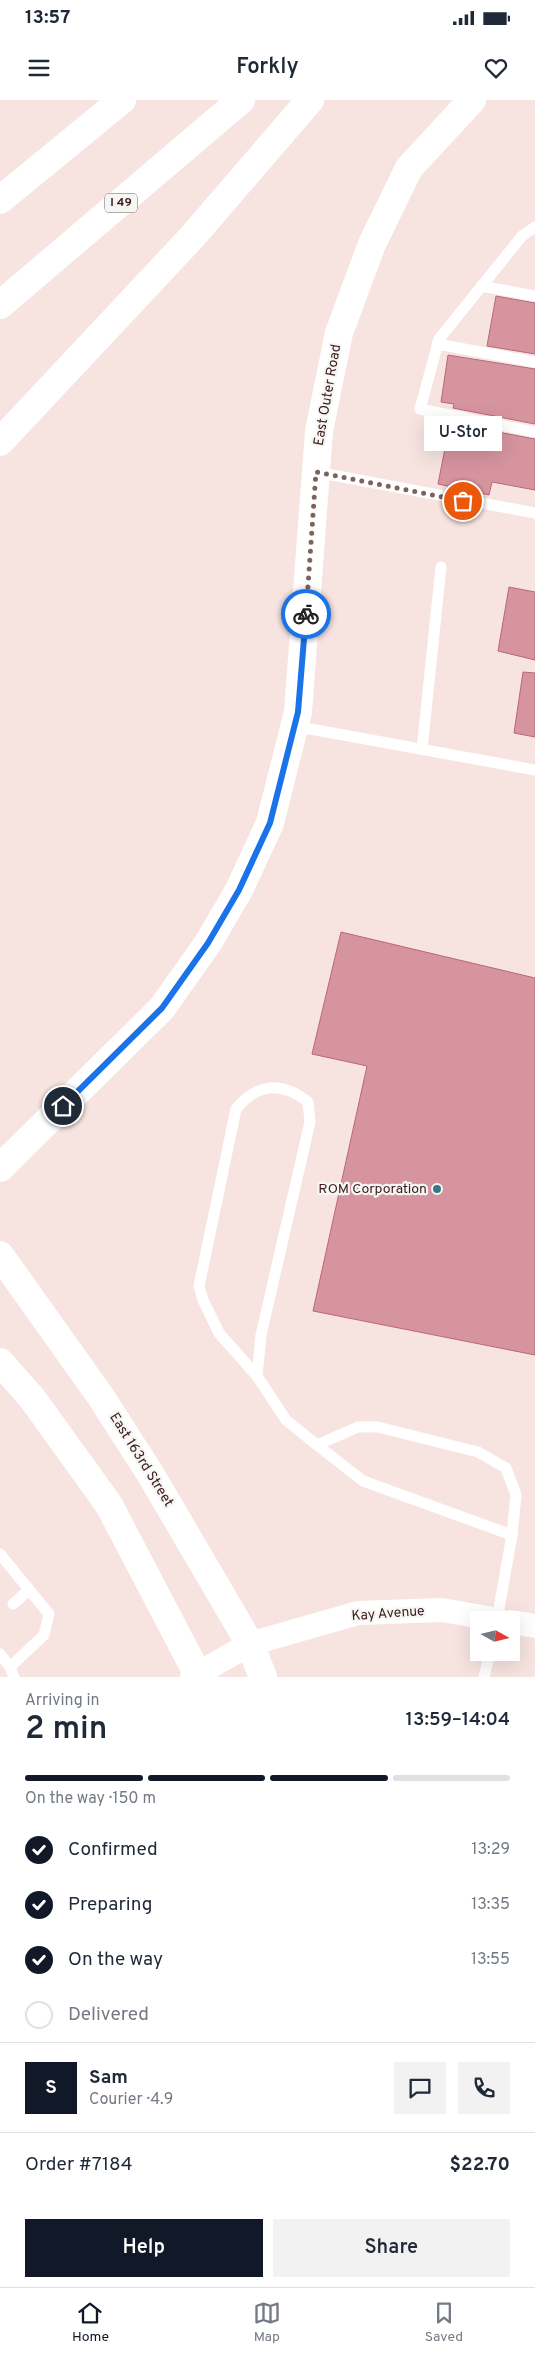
<!DOCTYPE html>
<meta charset="utf-8">
<style>
body{margin:0;font-family:Overpass,sans-serif;background:#f2f2f3;color:#1f2937;height:100vh;display:flex;flex-direction:column;font-size:19px;white-space:nowrap}
*{box-sizing:border-box;margin:0}
p{font-size:16px;color:#747a83}
.icon{flex:none;width:28px;height:28px;fill:none;stroke:currentColor;stroke-width:2;stroke-linecap:round;stroke-linejoin:round}
.map{position:relative;height:1577px;overflow:hidden}
.details{display:flex;flex-direction:column;background:#fff;flex:1}
.details>*{flex:none}
.needle{width:32px;rotate:98deg}
.buttons{position:absolute;left:470px;top:1511px;display:grid;gap:10px}
.buttons a{display:grid;place-items:center;width:50px;height:50px;border-radius:0px;background:#fff;box-shadow:0 5px 20px #0002;font-size:25px}
.pin{position:absolute;display:grid;place-items:center;width:42px;height:42px;color:#fff;margin:-21px;border:2px solid #fff;border-radius:50%;box-shadow:0 1px 5px #0007}
.courier{position:absolute;display:grid;place-items:center;width:50px;height:50px;margin:-25px;border:4px solid #1a73e8;border-radius:50%;background:#fff;color:#222;box-shadow:0 1px 6px #0007}
.bubble{position:absolute;height:35px;border-radius:0px;background:#fff;box-shadow:0 5px 20px #0002;font-size:16px;font-weight:600;line-height:35px;text-align:center}
.overview em{font-style:normal;font-weight:600}
.overview div{display:flex;flex-direction:column-reverse}
.overview{display:flex;align-items:center;justify-content:space-between;height:85px;padding:0 25px}
h1{font-size:32px;font-weight:600;line-height:38px}
.bar{display:grid;grid-template-columns:repeat(4,1fr);gap:8px 5px;align-content:center;height:60px;padding:0 25px}
.bar i{height:6px;border-radius:4px;background:#e0e1e3}
.bar .current{background:#111827}
.bar p{grid-column:span 4}
.line{display:flex;align-items:center;gap:12px;padding:0 25px;border-top:1px solid #e0e1e3}
.line div{flex:1}
.round{display:grid;place-items:center;flex:none;width:52px;height:52px;border-radius:0px;background:#f2f2f3}
ol{padding:0 25px;list-style:none}
li{display:flex;align-items:center;gap:15px;height:55px}
li p{margin-inline-start:auto}
li .icon{padding:5px;border-radius:50%;background:#111827;color:#fff;stroke-width:4}
li:last-child{color:#747a83}
li i{width:28px;height:28px;border:2px solid #e0e1e3;border-radius:50%}
.cta{display:flex;gap:10px;margin-top:auto;padding:10px 25px}
.cta a{flex:1;height:58px;border-radius:0px;background:#111827;color:#fff;font-size:20px;font-weight:600;line-height:58px;text-align:center}
.cta a+a{background:#f2f2f3;color:#1f2937}
.status{display:flex;justify-content:space-between;align-items:center;height:35px;padding:0 25px;background:#fff;direction:ltr}
.status svg{height:14px;fill:currentColor}
header{display:flex;justify-content:space-between;align-items:center;height:65px;padding:0 25px;background:#fff;font-size:22px;font-weight:600}
.tabs{display:flex;justify-content:space-around;align-items:center;height:70px;border-top:1px solid #e0e1e3;background:#fff;font-size:14px;color:#747a83}
.tabs a{display:grid;justify-items:center;gap:2px}
.tabs .current{color:#111827}
.map>svg:first-child{display:block}
.building{fill:#d6949f;stroke:#ba6778}
.lines{fill:none;stroke-linecap:round;stroke-linejoin:round}
.service{stroke:#fff;stroke-width:11}
.minor{stroke:#fff;stroke-width:24}
.tertiary{stroke:#fff;stroke-width:28}
.motorway{stroke:#fff;stroke-width:28}
.done{stroke:#7e625e;stroke-width:5;stroke-dasharray:0 9}
.route{stroke:#1a73e8;stroke-width:6}
.poi-dot{fill:#337a84;stroke:#f6f6f6;stroke-width:2}
.labels{text-anchor:middle;dominant-baseline:central;stroke-width:4.5;stroke-linejoin:round;paint-order:stroke}
.shield{fill:#f6f6f6;stroke:#745d5b;stroke-width:1}
.shield-label{font-size:12px;font-weight:bold;fill:#3d1c18}
.street-label{font-size:14px;fill:#3d1c18;stroke:#f6f6f6}
.poi-label{font-size:14px;fill:#3d1c18;stroke:#f6f6f6;text-anchor:end}
</style>
<div class="status"><b>13:57</b><svg viewBox="0 0 49 12"><path d="M0 12V9h3v3zM5 12V6h3v6zM10 12V3h3v9zM15 12V0h3v12zM26 1h20v11H26zM47 4h2v5h-2z"/></svg></div>
<header><svg class="icon" aria-label="menu" viewBox="0 0 24 24"><path d="M4 6h16M4 12h16M4 18h16"/></svg>Forkly<svg class="icon" aria-label="heart" viewBox="0 0 24 24"><path d="M12 20l-8-8c-3-5 5-10 8-4 3-6 11-1 8 4z"/></svg></header>
<div class="map">
<svg width="535" height="1577" viewBox="0 0 535 1577">
<rect width="100%" height="100%" fill="#f7e4e1"/>
<g class="building">
<path d="M496,196L535,203V254L487,246Z"/>
<path d="M448,255L535,269V324L453,308L454,304L441,302Z"/>
<path d="M450,323L535,339V390L492,382L489,395L438,384Z"/>
<path d="M509,487L535,492V560L498,551Z"/>
<path d="M523,572L535,573V637L514,633Z"/>
<path d="M341,832L535,878V1255L313,1211L367,966L312,954Z"/>
</g>
<g class="lines">
<g class="service">
<path d="M535,127L522,136L439,239L420,309L535,332"/>
<path d="M481,186L535,196"/>
<path d="M437,244L535,262"/>
<path d="M316,372L535,413"/>
<path d="M294,626L535,670"/>
<path d="M422,649L441,467"/>
<path d="M257,1276L261,1235L310,1022L308,1002C282,981 257,983 236,1009L199,1186L203,1200L219,1233L257,1276L286,1320L317,1345L363,1381L512,1435"/>
<path d="M317,1345L358,1327H378L478,1352L506,1368L516,1395L512,1435L497,1520"/>
<path d="M0,1454L49,1514L44,1535L10,1567L14,1577"/>
<path d="M13,1504L29,1490"/>
<path d="M0,1554L10,1567"/>
<path d="M484,1577L490,1552"/>
</g>
<g class="minor">
<path d="M511,1522L535,1526"/>
<path d="M192,1577L250,1544L358,1513L442,1510L499,1520"/>
</g>
<g class="tertiary">
<path d="M0,1068L162,908L208,843L239,790L270,723L298,612L319,331L339,233L372,144L409,68L472,0"/>
<path d="M0,1155L101,1297L151,1375L250,1544L263,1577"/>
<path d="M0,1262L32,1298L109,1405L199,1577"/>
</g>
<g class="motorway">
<path d="M0,100L122,0"/>
<path d="M0,205L241,0"/>
<path d="M0,342L192,137L310,0"/>
</g>
</g>
<g class="lines">
<path class="done" d="M306,514L316,372L463,401"/>
<path class="route" d="M63,1006L162,908L208,843L239,790L270,723L298,612L306,514"/>
</g>
<circle class="poi-dot" cx="437" cy="1089" r="5"/>
<g class="labels">
<rect class="shield" x="105" y="93.5" width="32" height="19" rx="4"/>
<g class="shield-label">
<text x="121" y="103">I 49</text>
</g>
<g class="street-label">
<text transform="translate(328 295) rotate(-80)">East Outer Road</text>
<text transform="translate(141 1360) rotate(58)">East 163rd Street</text>
<text transform="translate(388 1514) rotate(-4)">Kay Avenue</text>
</g>
<g class="poi-label">
<text x="427" y="1089">ROM Corporation</text>
</g>
</g>
</svg>
<div class="buttons">
<a><svg class="needle" viewBox="-14 -14 28 28"><path d="M0-13l5 13h-10z" fill="#e53935"/><path d="M0 13l5-13h-10z" fill="#747a83"/></svg></a>
</div>
<div class="pin" style="left:463px;top:401px;background:#ea580c"><svg class="icon" aria-label="bag" viewBox="0 0 24 24"><path d="M5 8h14l-1 12H6zM9 8a3 3 0 0 1 6 0"/></svg></div>
<div class="pin" style="left:63px;top:1006px;background:#1f2937"><svg class="icon" aria-label="home" viewBox="0 0 24 24"><path d="M3 11l9-7 9 7M6 9v11h12V9"/></svg></div>
<div class="courier" style="left:306px;top:514px"><svg class="icon" aria-label="bike" viewBox="0 0 24 24"><circle cx="6" cy="16" r="4"/><circle cx="18" cy="16" r="4"/><path d="M6 16l4-8h5l3 8M10 8l3 8H6M13 5h3"/></svg></div>
<div class="bubble" style="left:424px;top:316px;width:78px">U-Stor</div>
</div>
<section class="details">
<div class="overview"><div><h1>2 min</h1><p>Arriving in</p></div><em>13:59–14:04</em></div>
<div class="bar"><i class="current"></i><i class="current"></i><i class="current"></i><i></i><p>On the way · 150 m</p></div>
<ol>
<li><svg class="icon" aria-label="check" viewBox="0 0 24 24"><path d="M5 12l5 5 9-10"/></svg>Confirmed<p>13:29</p></li>
<li><svg class="icon" aria-label="check" viewBox="0 0 24 24"><path d="M5 12l5 5 9-10"/></svg>Preparing<p>13:35</p></li>
<li><svg class="icon" aria-label="check" viewBox="0 0 24 24"><path d="M5 12l5 5 9-10"/></svg>On the way<p>13:55</p></li>
<li><i></i>Delivered</li>
</ol>
<div class="line" style="height:90px"><b class="round" style="background:#111827;color:#fff">S</b><div><b>Sam</b><p>Courier · 4.9</p></div><a class="round"><svg class="icon" aria-label="chat" viewBox="0 0 24 24"><path d="M4 5h16v11H9l-5 4z"/></svg></a><a class="round"><svg class="icon" aria-label="phone" viewBox="0 0 24 24"><path d="M5 4h4l2 5-3 2q2 4 5 5l2-3 5 2v4C11 20 4 13 5 4z"/></svg></a></div>
<div class="line" style="height:65px"><div>Order #7184</div><b>$22.70</b></div>
<div class="cta"><a>Help</a><a>Share</a></div>
</section>
<nav class="tabs">
<a class="current"><svg class="icon" aria-label="home" viewBox="0 0 24 24"><path d="M3 11l9-7 9 7M6 9v11h12V9"/></svg>Home</a>
<a><svg class="icon" aria-label="map" viewBox="0 0 24 24"><path d="M3 6l6-2 6 2 6-2v14l-6 2-6-2-6 2zM9 4v14M15 6v14"/></svg>Map</a>
<a><svg class="icon" aria-label="saved" viewBox="0 0 24 24"><path d="M7 4h10v16l-5-4-5 4z"/></svg>Saved</a>
</nav>
